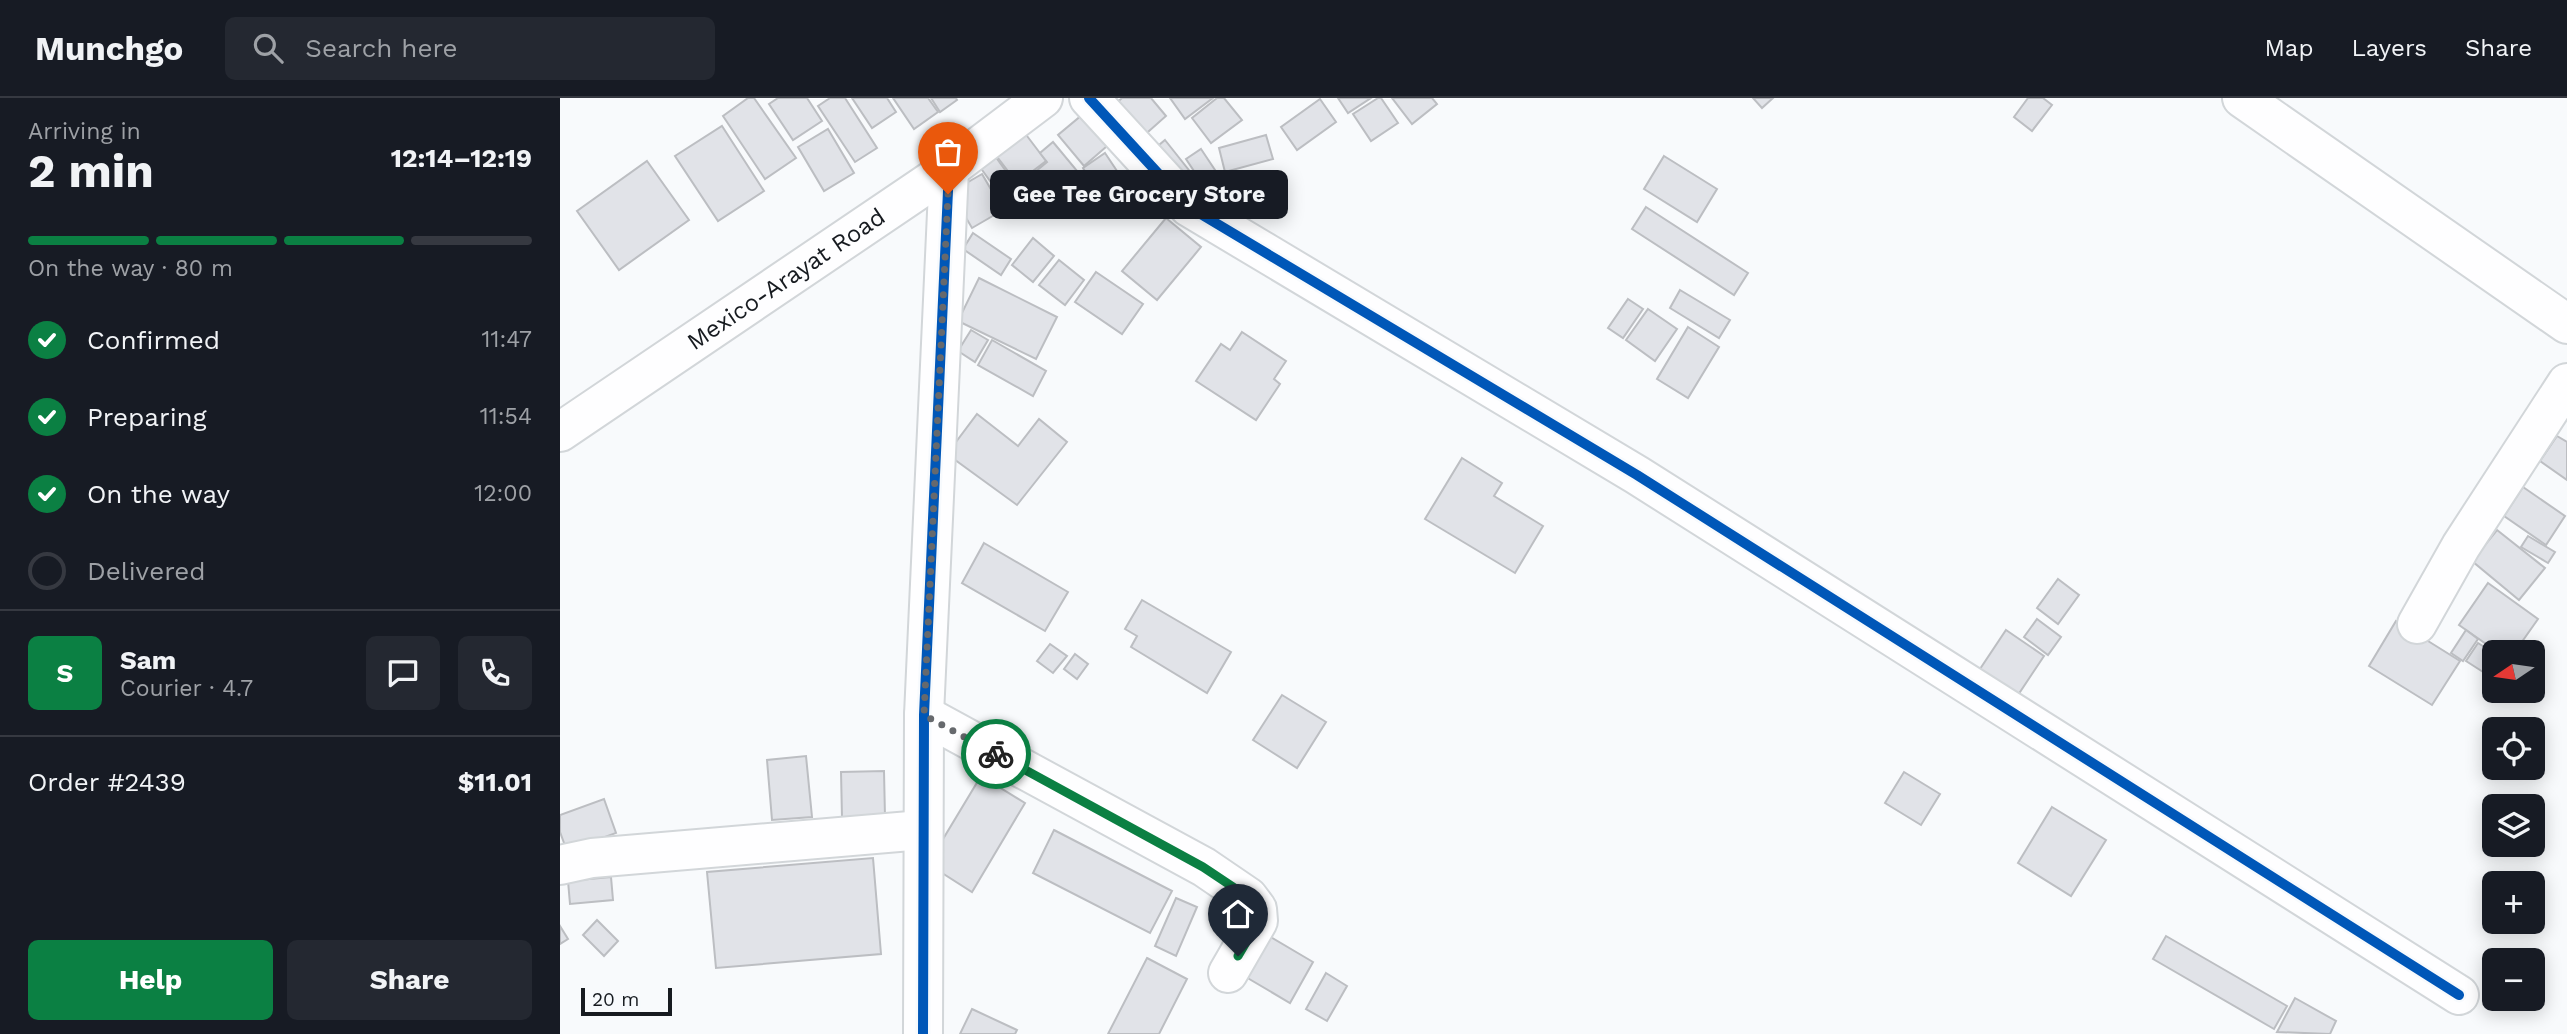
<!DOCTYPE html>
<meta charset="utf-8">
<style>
body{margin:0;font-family:"Work Sans",sans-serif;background:#242831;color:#f1f3f6;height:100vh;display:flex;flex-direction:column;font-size:26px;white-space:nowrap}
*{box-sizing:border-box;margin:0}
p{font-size:23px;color:#9ea1a6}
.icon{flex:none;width:38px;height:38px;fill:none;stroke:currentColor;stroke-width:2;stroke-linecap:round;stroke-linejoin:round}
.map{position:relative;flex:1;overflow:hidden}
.drawer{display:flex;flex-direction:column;background:#171b24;width:560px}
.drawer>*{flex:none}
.needle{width:46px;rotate:257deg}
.tools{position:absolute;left:1922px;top:542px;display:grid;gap:14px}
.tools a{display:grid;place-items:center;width:63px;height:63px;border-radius:10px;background:#171b24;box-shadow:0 4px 18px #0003;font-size:35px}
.scale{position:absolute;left:21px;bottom:18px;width:91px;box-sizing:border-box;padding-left:7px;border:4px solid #171b20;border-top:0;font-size:19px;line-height:24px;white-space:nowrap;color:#171b20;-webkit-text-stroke:5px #f7fafd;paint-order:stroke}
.pin{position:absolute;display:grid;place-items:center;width:60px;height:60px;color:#fff;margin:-72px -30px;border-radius:50% 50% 50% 0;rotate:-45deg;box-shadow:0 0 7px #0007}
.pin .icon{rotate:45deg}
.courier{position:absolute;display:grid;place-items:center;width:70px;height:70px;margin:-35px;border:5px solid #0b8043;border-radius:50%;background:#fff;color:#222;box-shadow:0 2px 9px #0007}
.bubble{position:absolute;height:49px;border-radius:10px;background:#171b24;box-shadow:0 4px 18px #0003;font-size:23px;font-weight:700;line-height:49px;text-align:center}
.summary em{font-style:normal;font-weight:700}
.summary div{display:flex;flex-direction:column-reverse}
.summary{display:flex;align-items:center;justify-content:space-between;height:119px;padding:0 28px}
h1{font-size:46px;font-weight:700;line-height:52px}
.bar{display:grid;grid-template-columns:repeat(4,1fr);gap:10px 7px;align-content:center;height:84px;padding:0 28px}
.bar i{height:9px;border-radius:5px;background:#363941}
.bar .on{background:#0b8043}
.bar p{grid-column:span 4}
.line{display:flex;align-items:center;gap:18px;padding:0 28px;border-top:2px solid #363941}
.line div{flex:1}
.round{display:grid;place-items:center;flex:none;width:74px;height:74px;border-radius:10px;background:#242831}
ol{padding:0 28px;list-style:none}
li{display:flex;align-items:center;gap:21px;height:77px}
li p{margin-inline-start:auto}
li .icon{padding:7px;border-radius:50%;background:#0b8043;color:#fff;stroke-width:4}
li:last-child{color:#9ea1a6}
li i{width:38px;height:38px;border:4px solid #363941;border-radius:50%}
.cta{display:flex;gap:14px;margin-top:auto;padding:14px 28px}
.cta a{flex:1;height:80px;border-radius:10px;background:#0b8043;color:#fff;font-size:28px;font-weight:700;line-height:80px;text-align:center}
.cta a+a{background:#242831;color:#f1f3f6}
header{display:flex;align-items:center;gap:42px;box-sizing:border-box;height:98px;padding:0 35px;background:#171b24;border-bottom:2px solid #363941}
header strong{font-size:33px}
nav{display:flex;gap:38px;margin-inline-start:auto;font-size:24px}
.search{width:490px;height:63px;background:#242831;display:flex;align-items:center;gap:18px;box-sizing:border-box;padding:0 24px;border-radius:10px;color:#9ea1a6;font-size:26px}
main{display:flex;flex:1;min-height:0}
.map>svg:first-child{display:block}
.building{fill:#e1e3e8;stroke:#bcbec2;stroke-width:2}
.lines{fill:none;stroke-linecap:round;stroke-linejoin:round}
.minor-casing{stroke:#d2d6d9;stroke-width:42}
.major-casing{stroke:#d2d6d9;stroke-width:42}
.minor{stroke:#fefeff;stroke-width:38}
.major{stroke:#fefeff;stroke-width:38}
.cycleway-casing{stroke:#f7fafd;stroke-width:15}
.cycleway{stroke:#0057b8;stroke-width:10}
.done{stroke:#66696d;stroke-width:7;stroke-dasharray:0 12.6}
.route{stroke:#0b8043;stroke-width:9}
.labels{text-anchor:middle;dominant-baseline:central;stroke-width:5;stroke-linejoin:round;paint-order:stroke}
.street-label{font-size:24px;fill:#171b20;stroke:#f7fafd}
</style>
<header>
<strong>Munchgo</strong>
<div class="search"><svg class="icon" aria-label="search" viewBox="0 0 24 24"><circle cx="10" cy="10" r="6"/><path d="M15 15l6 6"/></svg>Search here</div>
<nav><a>Map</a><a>Layers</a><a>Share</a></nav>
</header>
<main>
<section class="drawer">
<div class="summary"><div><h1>2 min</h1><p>Arriving in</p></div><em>12:14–12:19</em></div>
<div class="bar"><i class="on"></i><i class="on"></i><i class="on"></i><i></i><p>On the way · 80 m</p></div>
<ol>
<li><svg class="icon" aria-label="check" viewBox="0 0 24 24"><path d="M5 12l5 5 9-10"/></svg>Confirmed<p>11:47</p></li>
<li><svg class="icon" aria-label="check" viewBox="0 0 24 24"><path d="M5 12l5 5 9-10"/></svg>Preparing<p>11:54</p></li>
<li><svg class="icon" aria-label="check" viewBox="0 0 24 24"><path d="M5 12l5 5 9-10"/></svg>On the way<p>12:00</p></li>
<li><i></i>Delivered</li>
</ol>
<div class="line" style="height:126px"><b class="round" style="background:#0b8043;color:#fff">S</b><div><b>Sam</b><p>Courier · 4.7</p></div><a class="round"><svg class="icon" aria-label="chat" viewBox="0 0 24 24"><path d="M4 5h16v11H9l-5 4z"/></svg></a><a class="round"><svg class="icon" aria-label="phone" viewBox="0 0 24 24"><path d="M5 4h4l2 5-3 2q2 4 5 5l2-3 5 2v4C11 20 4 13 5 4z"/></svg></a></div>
<div class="line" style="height:91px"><div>Order #2439</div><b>$11.01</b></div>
<div class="cta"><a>Help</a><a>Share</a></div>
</section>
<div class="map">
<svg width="2007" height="936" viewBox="0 0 2007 936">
<rect width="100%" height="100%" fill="#f8fafc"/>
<g class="building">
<path d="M188,0H194L236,60L205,81L163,18Z"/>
<path d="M218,0H247L262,23L233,42L209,6Z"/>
<path d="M270,0H285L317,50L295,64L258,8Z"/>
<path d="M292,0H327L336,14L312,30Z"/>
<path d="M333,0H368L378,14L354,31Z"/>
<path d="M371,0H396L397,2L380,14Z"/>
<path d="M562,0H591L606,18L580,41L552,9Z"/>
<path d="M610,0H653L625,21Z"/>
<path d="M657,0H664L682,22L651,45L632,20Z"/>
<path d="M778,0H811L788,15Z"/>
<path d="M818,0H821L838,25L811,43L793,16Z"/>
<path d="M832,0H872L877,6L852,26Z"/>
<path d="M1193,0H1213L1202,10Z"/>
<path d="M1468,0H1483L1492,7L1472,33L1454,19Z"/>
<path d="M760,1L776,24L737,52L721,29Z"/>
<path d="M528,12L554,42L524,68L498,37Z"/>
<path d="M162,28L204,93L158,123L115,58Z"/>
<path d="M268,31L294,75L264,93L238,49Z"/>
<path d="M464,34L486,63L457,85L435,56Z"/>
<path d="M706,37L713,61L665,74L659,50Z"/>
<path d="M605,42L632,76L612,91L586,58Z"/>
<path d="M493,44L518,74L487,99L470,78L487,64L480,55Z"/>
<path d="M641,51L657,75L642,85L626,61Z"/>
<path d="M545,55L561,79L537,94L523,70Z"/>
<path d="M435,58L453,83L438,94L420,69Z"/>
<path d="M1104,58L1157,91L1137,124L1084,91Z"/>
<path d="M87,63L129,122L59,172L17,113Z"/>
<path d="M422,76L443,112L412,130L391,94Z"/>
<path d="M1086,109L1188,175L1174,197L1072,131Z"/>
<path d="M606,120L641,149L597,202L562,173Z"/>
<path d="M413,135L451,161L441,177L403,151Z"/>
<path d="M473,140L494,158L473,184L452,167Z"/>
<path d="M499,162L524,182L505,207L479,187Z"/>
<path d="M536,174L583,206L562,236L515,204Z"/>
<path d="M419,180L497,219L476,261L398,223Z"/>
<path d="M1120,192L1170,222L1159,240L1110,210Z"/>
<path d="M1068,201L1083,211L1063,240L1048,230Z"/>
<path d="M1088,211L1117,231L1095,263L1066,242Z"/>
<path d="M1128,229L1159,249L1128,300L1097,281Z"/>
<path d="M411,232L428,242L415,264L398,253Z"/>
<path d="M682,234L726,263L714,281L720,286L696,322L636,283L661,246L670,252Z"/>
<path d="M432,242L486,273L473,298L418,267Z"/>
<path d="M417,316L458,348L479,321L507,344L457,407L387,356Z"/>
<path d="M1997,338L2007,344V382L1980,363Z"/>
<path d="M902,360L942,385L934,398L983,428L955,475L865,421Z"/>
<path d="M1963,389L2005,418L1986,447L1944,418Z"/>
<path d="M1937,432L1985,470L1959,502L1912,463Z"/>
<path d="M1968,438L1995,454L1988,465L1961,449Z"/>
<path d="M424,445L508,494L485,533L402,485Z"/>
<path d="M1498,481L1519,497L1498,526L1477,510Z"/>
<path d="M1928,485L1978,521L1954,555H1939L1899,527Z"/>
<path d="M582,502L671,554L647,595L571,549L577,538L565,531Z"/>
<path d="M1477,521L1501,539L1488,557L1464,539Z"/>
<path d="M1836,523L1900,563L1872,607L1809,568Z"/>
<path d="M1446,532L1484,558L1454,603L1416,577Z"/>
<path d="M1906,532L1918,541L1903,563L1891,555Z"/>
<path d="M1918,545L1934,555V581L1906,563Z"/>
<path d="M490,546L507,558L493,575L477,563Z"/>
<path d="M515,556L528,566L517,581L504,571Z"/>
<path d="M722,597L766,624L737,670L693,642Z"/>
<path d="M246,658L252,719L212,722L207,662Z"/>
<path d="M324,673L325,719H282L281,674Z"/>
<path d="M1344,674L1380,696L1361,727L1325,705Z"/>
<path d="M421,678L465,705L412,794L368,766Z"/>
<path d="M44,701L56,735L7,753L0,734V717Z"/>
<path d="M1492,709L1546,742L1511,798L1458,765Z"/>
<path d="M494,732L612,793L590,835L473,775Z"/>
<path d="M313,760L321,856L156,870L147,774Z"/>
<path d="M51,779L53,802L10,806L8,783Z"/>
<path d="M616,800L637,809L616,858L595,848Z"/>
<path d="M37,822L58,843L44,858L23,837Z"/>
<path d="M0,828L8,841L0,846Z"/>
<path d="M702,834L753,864L730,905L679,875Z"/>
<path d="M1606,838L1727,908L1714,931L1593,861Z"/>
<path d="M587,860L627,881L599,936H548Z"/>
<path d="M766,875L787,888L767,923L746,911Z"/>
<path d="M1735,900L1776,923L1770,936L1717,934Z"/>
<path d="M412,911L457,932L455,936H400Z"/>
</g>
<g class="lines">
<defs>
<g id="minor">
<path d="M529,0L629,109L1077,377L1899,897"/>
<path d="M1682,0L2007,226"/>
<path d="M1857,526L1901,448L2007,285"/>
<path d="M364,617L644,769L688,799L697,811L698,823L668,875"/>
<path d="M0,767L32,760L362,732"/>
<path d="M363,936L364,617L389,71"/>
</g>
<g id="major">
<path id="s1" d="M0,334L389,71L483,0"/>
</g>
</defs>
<use href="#minor" class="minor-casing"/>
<use href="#major" class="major-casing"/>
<use href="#minor" class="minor"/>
<use href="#major" class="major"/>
<defs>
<g id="cycleway">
<path d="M529,0L629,109L1077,377L1899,897"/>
<path d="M363,936L364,617L389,71"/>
</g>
</defs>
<use href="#cycleway" class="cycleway-casing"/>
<use href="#cycleway" class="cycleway"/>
</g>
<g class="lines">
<path class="done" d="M388,96L364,617L436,656"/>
<path class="route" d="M436,656L643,769L688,799L697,811L698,824L678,858"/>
</g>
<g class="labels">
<g class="street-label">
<text stroke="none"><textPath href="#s1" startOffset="273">Mexico-Arayat Road</textPath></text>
</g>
</g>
</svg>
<div class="tools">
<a><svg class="needle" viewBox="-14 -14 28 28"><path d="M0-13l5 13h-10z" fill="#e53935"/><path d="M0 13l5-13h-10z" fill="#9ea1a6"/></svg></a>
<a><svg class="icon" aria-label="locate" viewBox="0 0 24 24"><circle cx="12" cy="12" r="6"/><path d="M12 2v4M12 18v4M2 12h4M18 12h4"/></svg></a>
<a><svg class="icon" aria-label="layers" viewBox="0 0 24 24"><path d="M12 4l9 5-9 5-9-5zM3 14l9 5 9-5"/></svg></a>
<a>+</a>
<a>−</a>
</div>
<div class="scale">20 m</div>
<div class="pin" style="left:388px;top:96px;background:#ea580c"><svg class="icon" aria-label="bag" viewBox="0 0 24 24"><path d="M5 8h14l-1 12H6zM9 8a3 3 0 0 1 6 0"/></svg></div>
<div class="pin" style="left:678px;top:858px;background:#1f2937"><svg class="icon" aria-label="home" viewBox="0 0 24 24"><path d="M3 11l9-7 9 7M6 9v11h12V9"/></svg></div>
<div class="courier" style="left:436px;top:656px"><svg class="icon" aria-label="bike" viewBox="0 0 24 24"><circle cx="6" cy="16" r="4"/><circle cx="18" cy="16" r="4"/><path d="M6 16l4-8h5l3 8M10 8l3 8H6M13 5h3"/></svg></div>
<div class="bubble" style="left:430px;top:72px;width:298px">Gee Tee Grocery Store</div>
</div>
</main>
